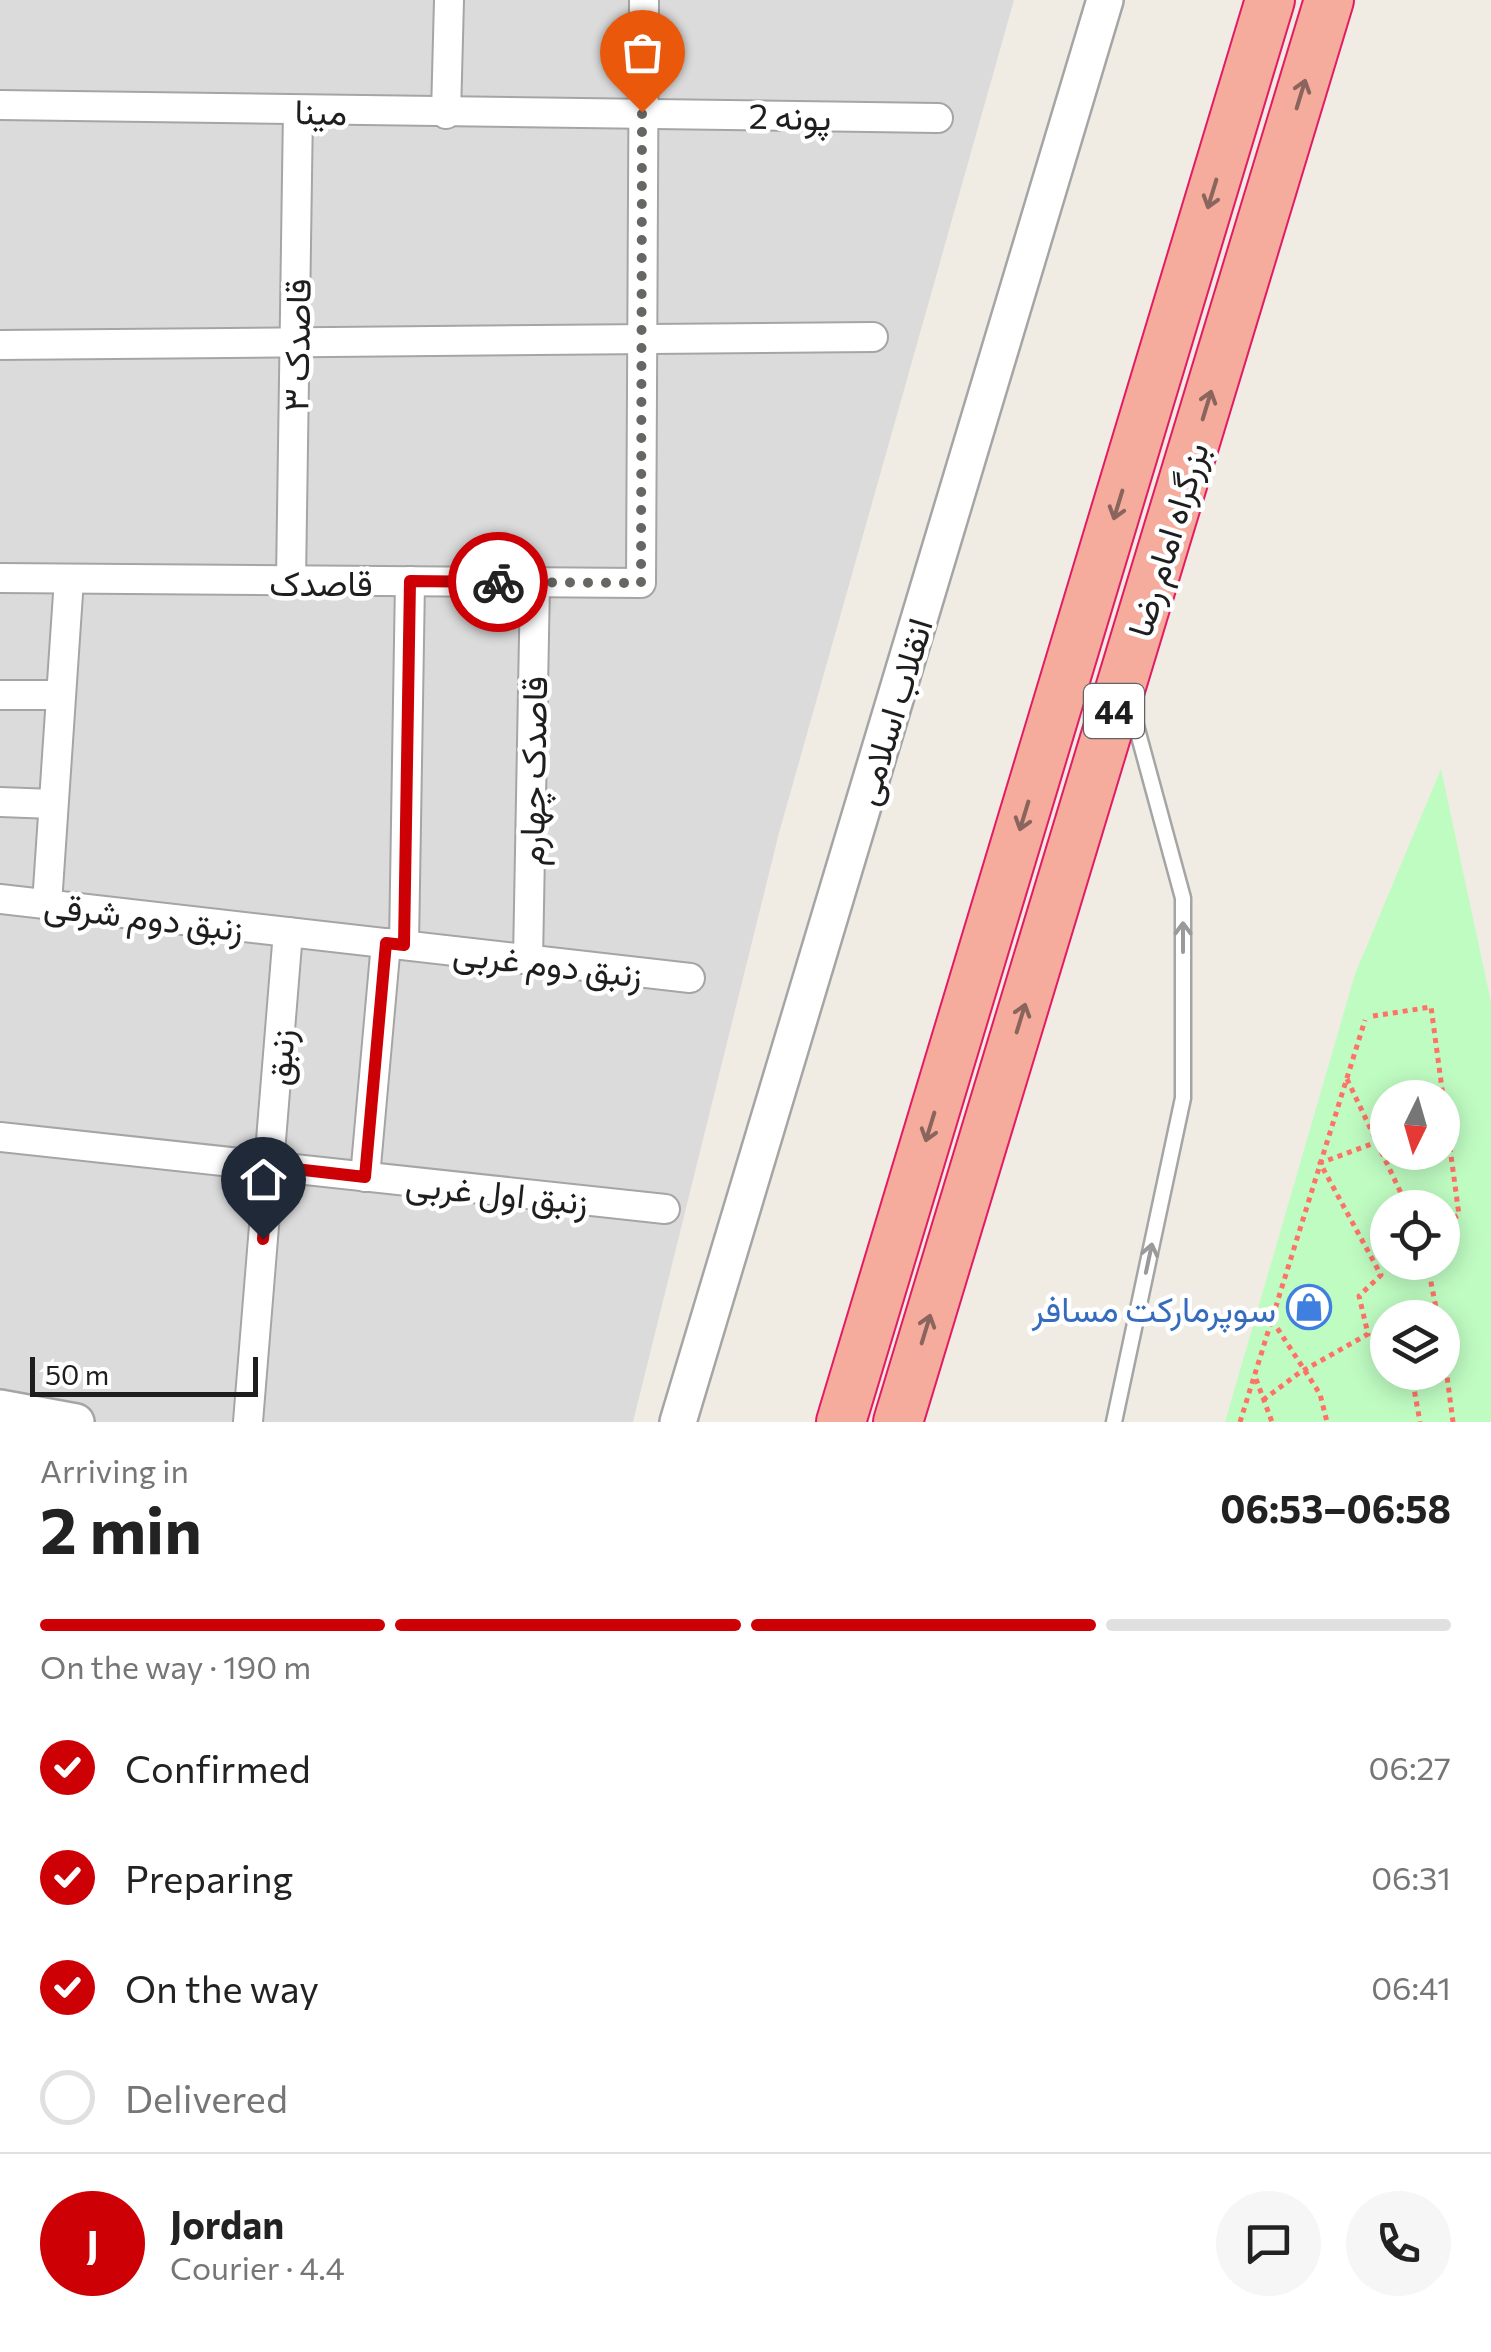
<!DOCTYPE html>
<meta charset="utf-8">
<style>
body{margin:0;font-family:Commissioner,Vazirmatn,sans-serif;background:#f6f6f6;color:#222;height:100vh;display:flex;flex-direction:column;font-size:38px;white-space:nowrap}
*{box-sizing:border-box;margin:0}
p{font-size:32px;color:#767676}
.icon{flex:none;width:55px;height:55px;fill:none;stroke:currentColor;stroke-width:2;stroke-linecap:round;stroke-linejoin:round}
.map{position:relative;height:1422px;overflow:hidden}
.drawer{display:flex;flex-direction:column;background:#fff;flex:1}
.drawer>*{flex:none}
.needle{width:65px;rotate:185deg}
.controls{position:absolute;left:1370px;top:1080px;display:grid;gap:20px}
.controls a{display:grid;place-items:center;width:90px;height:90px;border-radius:50%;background:#fff;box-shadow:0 5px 25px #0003;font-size:50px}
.scale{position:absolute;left:30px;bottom:25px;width:228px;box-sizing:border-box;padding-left:10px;border:5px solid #1e1e1e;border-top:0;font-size:28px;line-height:35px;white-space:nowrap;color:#1e1e1e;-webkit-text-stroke:8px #fff;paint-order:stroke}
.pin{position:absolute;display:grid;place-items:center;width:85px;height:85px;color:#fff;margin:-102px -42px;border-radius:50% 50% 50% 0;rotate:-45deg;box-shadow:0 0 10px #0007}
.pin .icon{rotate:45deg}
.courier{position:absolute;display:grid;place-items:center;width:100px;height:100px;margin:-50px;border:8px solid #cd0005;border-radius:50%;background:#fff;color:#222;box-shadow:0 2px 12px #0007}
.headline em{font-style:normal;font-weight:700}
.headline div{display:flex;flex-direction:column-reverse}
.headline{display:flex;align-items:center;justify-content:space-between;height:170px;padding:0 40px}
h1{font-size:65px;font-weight:700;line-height:75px}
.bar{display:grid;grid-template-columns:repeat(4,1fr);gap:15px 10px;align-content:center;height:120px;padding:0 40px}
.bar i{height:12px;border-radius:8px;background:#e0e0e0}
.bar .current{background:#cd0005}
.bar p{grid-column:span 4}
.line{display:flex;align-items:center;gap:25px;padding:0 40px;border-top:2px solid #e0e0e0}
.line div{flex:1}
.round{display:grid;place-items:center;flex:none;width:105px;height:105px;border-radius:52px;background:#f6f6f6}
ol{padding:0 40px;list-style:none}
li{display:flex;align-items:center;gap:30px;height:110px}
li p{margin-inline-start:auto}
li .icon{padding:10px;border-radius:50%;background:#cd0005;color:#fff;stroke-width:4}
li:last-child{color:#767676}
li i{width:55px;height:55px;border:5px solid #e0e0e0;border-radius:50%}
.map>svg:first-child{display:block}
.residential{fill:#dcdbdb}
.park{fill:#bffcc2;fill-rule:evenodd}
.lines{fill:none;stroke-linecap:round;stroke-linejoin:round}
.service-casing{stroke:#a5a5a5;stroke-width:19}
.minor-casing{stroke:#a5a5a5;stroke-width:32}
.tertiary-casing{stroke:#a5a5a5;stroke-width:40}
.trunk-casing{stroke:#e31b65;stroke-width:52}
.path{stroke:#ff7266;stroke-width:5;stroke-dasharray:5 5;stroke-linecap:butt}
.service{stroke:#fff;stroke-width:14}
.minor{stroke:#fff;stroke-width:28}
.tertiary{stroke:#fff;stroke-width:35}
.trunk{stroke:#f5ac9c;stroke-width:48}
.oneway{stroke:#8a655d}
.oneway2{stroke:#9a9a9a}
.done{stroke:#686663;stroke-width:10;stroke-dasharray:0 18}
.route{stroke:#cd0005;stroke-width:12}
.labels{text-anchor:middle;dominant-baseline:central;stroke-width:9;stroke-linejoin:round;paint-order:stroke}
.shield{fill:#fff;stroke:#626262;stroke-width:2.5}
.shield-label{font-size:32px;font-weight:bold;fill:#1e1e1e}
.street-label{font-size:35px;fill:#1e1e1e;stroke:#fff}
.shop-label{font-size:35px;fill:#366cbe;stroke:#fff;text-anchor:end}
</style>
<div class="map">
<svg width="1491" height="1422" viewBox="0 0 1491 1422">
<rect width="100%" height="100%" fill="#f0ece4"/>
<path class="residential" d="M0,0H1014L779,833L633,1422H0Z"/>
<path class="park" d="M1441,769L1491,1002V1422H1225L1355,974ZM1388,1098H1442V1152H1388ZM1388,1208H1442V1262H1388ZM1388,1318H1442V1372H1388Z"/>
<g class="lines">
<defs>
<path id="service" d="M1114,1422L1183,1098V898L1131,707"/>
<g id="minor">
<path d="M0,105L938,118"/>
<path d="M446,114L449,0"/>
<path d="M0,345L873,337"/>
<path d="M0,578L641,583L644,0"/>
<path d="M291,580L298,110"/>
<path d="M0,695H59"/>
<path d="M0,802L53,804"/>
<path d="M0,899L690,978"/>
<path d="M47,904L69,579"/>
<path d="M404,945L410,581"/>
<path d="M528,960L535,582"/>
<path d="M0,1137L665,1209"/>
<path d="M365,1177L386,943"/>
<path d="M248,1422L288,932"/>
</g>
<g id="tertiary">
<path d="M0,1408L76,1422"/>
<path d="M678,1422L1105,0"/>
</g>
<g id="trunk">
<path d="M841,1422L1270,0"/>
<path d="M898,1422L1329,0"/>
</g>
</defs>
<use href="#service" class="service-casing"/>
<use href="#minor" class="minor-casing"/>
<use href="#tertiary" class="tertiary-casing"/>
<use href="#trunk" class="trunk-casing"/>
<g class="path">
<path d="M1373,1016L1431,1007L1459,1215L1442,1224"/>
<path d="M1347,1079L1408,1208"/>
<path d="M1427,1262L1438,1318"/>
<path d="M1272,1320L1320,1394L1327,1422"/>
<path d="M1442,1338L1453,1422"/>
<path d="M1411,1372L1420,1422"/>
<path d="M1256,1379L1272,1422"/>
<path d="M1263,1400L1299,1373L1368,1334L1359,1296L1381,1275L1320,1163L1388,1138"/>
<path d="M1240,1422L1365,1020"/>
</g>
<use href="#service" class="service"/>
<use href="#minor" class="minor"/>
<use href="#tertiary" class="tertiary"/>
<use href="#trunk" class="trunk"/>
</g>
<defs><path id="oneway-shaft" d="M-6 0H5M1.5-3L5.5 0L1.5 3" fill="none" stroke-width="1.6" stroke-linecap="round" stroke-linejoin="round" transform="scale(2.5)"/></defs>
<g class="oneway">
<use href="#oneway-shaft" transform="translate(1301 94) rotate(-73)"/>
<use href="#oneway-shaft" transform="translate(1212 194) rotate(107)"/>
<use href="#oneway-shaft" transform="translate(1207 405) rotate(-73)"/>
<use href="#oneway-shaft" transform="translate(1118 505) rotate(107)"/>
<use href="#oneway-shaft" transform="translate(1024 816) rotate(107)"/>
<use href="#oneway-shaft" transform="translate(1021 1018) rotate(-73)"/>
<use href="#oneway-shaft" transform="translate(930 1127) rotate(107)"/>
<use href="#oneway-shaft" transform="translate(926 1329) rotate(-73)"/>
</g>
<g class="oneway2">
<use href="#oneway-shaft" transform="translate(1183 937) rotate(-90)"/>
<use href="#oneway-shaft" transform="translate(1149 1258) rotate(-78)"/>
</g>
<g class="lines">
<path class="done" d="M498,582L641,583L642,112"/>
<path class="route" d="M263,1239L269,1166L365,1177L386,943L404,945L410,581L498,582"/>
</g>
<defs>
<symbol id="shop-ring" viewBox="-11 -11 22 22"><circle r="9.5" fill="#fff" stroke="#3f7fe0" stroke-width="1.5"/><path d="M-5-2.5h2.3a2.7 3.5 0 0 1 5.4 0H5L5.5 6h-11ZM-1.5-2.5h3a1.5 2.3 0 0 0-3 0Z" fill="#3f7fe0"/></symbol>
</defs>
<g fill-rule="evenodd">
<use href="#shop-ring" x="1284" y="1282" width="50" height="50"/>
</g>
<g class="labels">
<rect class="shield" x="1084" y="684" width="60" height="54" rx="8"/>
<g class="shield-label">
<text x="1114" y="711">44</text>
</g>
<g class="street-label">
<text transform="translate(321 110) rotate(1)">مینا</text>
<text transform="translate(790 115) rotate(1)">پونه 2</text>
<text transform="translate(295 345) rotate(-89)">قاصدک ۳</text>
<text transform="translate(1166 539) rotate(-73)">بزرگراه امام رضا</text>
<text x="321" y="581">قاصدک</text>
<text transform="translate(891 711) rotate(-73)">انقلاب اسلامی</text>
<text transform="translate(531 771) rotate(-89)">قاصدک چهارم</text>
<text transform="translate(144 915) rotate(7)">زنبق دوم شرقی</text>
<text transform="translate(548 962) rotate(7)">زنبق دوم غربی</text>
<text transform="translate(278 1057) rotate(-85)">زنبق</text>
<text transform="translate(497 1191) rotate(6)">زنبق اول غربی</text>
</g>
<g class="shop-label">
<text x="1276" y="1307">سوپرمارکت مسافر</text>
</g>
</g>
</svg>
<div class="controls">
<a><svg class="needle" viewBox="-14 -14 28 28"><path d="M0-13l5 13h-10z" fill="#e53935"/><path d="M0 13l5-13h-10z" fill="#767676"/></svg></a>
<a><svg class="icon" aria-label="locate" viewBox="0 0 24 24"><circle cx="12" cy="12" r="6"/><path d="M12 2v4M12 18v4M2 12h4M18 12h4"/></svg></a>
<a><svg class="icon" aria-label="layers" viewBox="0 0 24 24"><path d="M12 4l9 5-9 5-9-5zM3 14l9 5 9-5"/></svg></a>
</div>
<div class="scale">50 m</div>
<div class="pin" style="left:642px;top:112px;background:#ea580c"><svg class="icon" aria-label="bag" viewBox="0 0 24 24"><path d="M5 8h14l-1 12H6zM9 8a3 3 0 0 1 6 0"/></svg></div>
<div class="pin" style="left:263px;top:1239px;background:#1f2937"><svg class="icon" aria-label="home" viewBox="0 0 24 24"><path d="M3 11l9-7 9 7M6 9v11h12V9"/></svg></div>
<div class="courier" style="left:498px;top:582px"><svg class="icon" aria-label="bike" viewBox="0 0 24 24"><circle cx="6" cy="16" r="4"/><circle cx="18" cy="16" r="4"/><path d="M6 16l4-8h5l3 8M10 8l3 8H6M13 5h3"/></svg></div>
</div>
<section class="drawer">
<div class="headline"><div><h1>2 min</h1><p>Arriving in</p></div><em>06:53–06:58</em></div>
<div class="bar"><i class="current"></i><i class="current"></i><i class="current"></i><i></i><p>On the way · 190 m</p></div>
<ol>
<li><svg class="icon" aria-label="check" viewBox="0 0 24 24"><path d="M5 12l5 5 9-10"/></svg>Confirmed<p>06:27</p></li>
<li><svg class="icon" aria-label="check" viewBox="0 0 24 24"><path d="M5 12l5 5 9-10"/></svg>Preparing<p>06:31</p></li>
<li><svg class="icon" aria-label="check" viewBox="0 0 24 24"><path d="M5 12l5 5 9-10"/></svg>On the way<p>06:41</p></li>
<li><i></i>Delivered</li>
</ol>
<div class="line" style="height:180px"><b class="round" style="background:#cd0005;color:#fff">J</b><div><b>Jordan</b><p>Courier · 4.4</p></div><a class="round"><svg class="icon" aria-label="chat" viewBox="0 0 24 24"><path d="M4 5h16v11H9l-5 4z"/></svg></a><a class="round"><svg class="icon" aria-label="phone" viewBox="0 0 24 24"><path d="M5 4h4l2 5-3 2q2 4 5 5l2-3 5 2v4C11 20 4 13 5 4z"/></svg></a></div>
</section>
